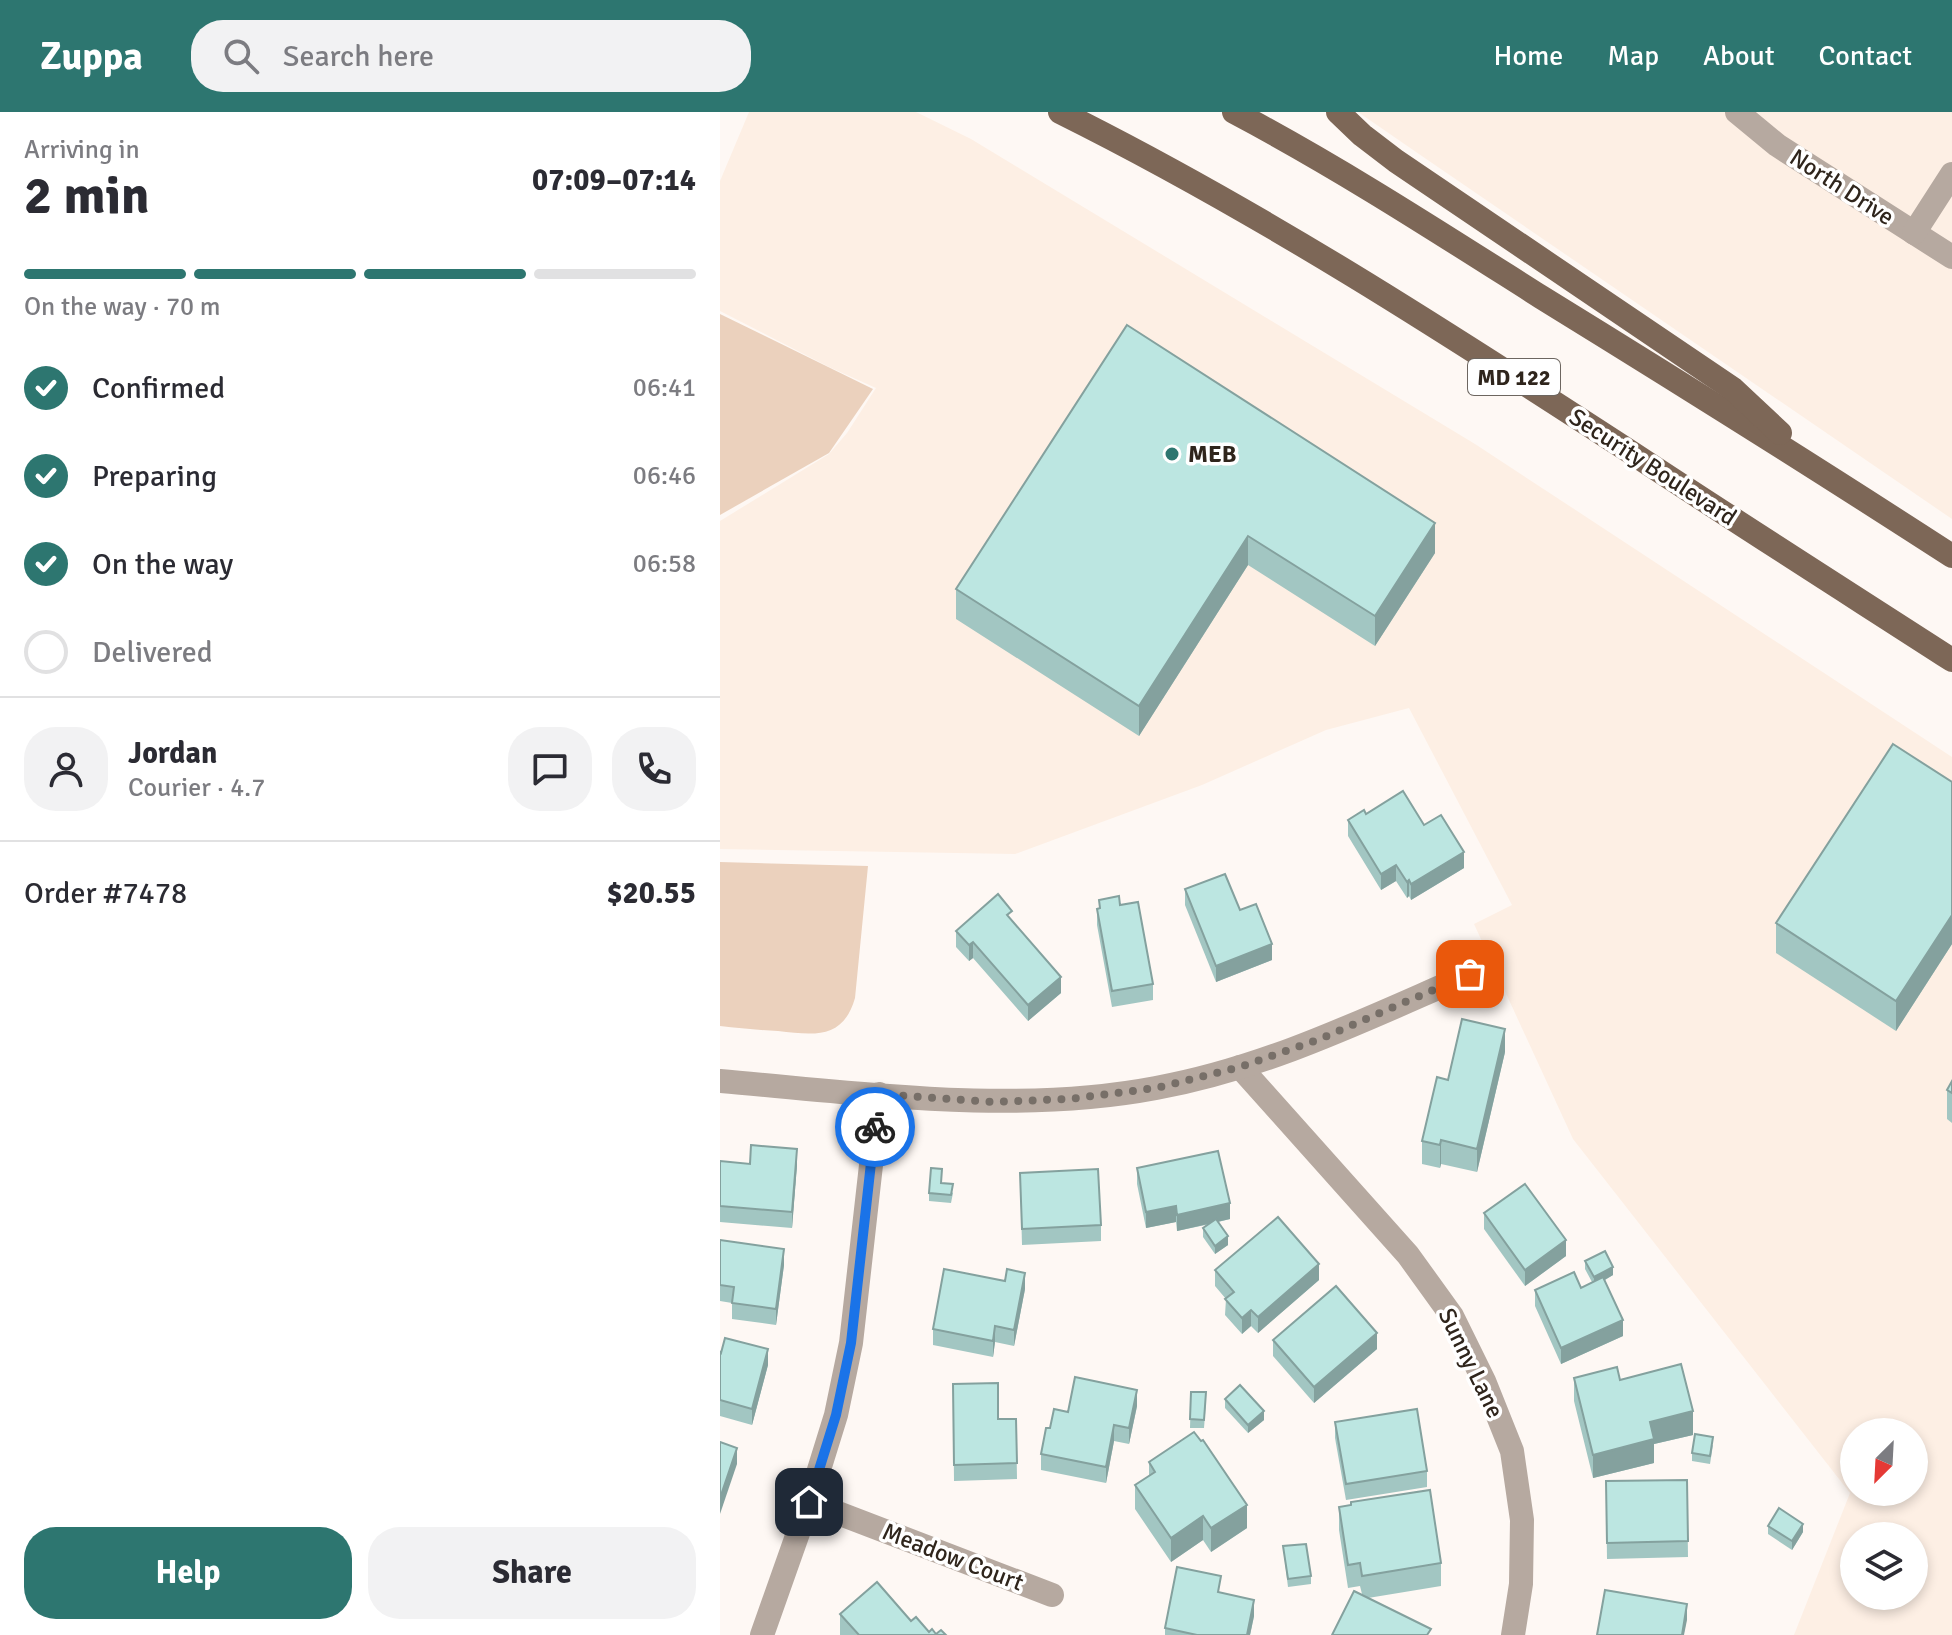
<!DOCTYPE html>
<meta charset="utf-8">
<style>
body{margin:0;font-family:Signika,sans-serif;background:#f2f2f3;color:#2b2b33;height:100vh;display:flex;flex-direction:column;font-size:30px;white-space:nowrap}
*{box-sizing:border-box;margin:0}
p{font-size:26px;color:#7c7c81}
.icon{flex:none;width:44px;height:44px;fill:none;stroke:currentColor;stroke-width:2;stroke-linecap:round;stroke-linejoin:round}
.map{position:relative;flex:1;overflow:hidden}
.side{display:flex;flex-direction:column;background:#fff;width:720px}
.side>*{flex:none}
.needle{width:52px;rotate:204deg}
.tools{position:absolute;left:1120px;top:1306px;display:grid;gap:16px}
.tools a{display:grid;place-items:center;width:88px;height:88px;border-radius:50%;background:#fff;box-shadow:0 4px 12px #0003;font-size:40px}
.pin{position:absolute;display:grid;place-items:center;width:68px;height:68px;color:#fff;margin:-34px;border-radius:16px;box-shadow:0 4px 12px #0006}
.courier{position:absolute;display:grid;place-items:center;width:80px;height:80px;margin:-40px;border:6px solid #1a73e8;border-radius:50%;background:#fff;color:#222;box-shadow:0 2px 10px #0007}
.overview em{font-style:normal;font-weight:700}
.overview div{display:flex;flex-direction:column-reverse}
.overview{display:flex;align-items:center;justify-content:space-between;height:136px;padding:0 24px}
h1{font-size:52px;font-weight:700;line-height:60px}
.bar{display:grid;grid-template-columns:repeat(4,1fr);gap:12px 8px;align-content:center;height:96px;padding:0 24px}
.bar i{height:10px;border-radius:6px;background:#e1e1e2}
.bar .selected{background:#2d7670}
.bar p{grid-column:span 4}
.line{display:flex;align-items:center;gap:20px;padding:0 24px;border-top:2px solid #e1e1e2}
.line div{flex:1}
.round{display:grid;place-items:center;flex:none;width:84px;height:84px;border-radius:32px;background:#f2f2f3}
ol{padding:0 24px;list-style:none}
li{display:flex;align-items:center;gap:24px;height:88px}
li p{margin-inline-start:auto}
li .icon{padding:8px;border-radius:50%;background:#2d7670;color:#fff;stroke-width:4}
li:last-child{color:#7c7c81}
li i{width:44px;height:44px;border:4px solid #e1e1e2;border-radius:50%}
.action{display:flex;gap:16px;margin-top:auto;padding:16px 24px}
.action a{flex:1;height:92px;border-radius:32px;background:#2d7670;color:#fff;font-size:32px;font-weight:700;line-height:92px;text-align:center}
.action a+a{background:#f2f2f3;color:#2b2b33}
header{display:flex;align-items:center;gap:48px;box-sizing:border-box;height:112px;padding:0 40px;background:#2d7670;color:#fff}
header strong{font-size:38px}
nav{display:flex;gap:44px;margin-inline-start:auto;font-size:28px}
.search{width:560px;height:72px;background:#f2f2f3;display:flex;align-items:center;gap:20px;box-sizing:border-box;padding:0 28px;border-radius:32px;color:#7c7c81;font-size:30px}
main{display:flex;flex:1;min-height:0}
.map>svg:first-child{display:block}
.built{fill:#fdefe4;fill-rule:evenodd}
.green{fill:#ebd1bd}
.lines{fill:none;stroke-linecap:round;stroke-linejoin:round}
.minor{stroke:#b6a9a0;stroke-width:24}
.major{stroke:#7d6757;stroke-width:24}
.wall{fill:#a2c6c2}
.shaded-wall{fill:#84a19e}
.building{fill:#bce6e1;stroke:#84a19e;stroke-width:2}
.done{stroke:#776f68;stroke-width:8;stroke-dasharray:0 14.4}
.route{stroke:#1a73e8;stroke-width:10}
.poi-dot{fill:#2d7670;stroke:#fff;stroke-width:3}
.labels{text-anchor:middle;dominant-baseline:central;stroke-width:7;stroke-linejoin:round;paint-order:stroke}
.shield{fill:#fff;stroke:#6d6660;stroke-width:2}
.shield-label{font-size:22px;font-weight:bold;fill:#2f251c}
.street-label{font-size:24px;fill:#2f251c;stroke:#fff}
.poi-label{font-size:24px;font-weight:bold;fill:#2f251c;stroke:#fff;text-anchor:start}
</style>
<header>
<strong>Zuppa</strong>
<div class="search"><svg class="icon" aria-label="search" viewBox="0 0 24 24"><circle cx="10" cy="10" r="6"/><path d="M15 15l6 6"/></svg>Search here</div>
<nav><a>Home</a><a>Map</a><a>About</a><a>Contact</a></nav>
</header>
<main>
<section class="side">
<div class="overview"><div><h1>2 min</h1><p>Arriving in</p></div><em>07:09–07:14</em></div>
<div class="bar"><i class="selected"></i><i class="selected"></i><i class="selected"></i><i></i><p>On the way · 70 m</p></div>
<ol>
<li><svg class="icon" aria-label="check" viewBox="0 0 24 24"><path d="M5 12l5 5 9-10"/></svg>Confirmed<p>06:41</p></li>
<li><svg class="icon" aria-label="check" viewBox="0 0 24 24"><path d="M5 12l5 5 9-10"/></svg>Preparing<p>06:46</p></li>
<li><svg class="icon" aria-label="check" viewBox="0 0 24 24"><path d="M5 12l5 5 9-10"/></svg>On the way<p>06:58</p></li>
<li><i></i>Delivered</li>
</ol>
<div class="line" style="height:144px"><a class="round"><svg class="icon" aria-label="person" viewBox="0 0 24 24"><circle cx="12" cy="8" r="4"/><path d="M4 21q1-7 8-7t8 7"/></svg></a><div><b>Jordan</b><p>Courier · 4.7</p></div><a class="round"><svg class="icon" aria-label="chat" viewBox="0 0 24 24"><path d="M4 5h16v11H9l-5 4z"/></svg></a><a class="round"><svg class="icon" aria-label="phone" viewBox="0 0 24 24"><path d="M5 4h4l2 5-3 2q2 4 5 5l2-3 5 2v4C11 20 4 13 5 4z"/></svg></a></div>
<div class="line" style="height:104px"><div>Order #7478</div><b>$20.55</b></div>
<div class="action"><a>Help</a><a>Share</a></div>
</section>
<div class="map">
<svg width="1232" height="1523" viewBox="0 0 1232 1523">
<rect width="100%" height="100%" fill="#fef8f4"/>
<g class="built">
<path d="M29,0H196L251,27L755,332L1232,645V1523H1074L1130,1381L853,1027L754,812L792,793L689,596L606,618L482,673L295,742L0,737V409L109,342L127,321L156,276L109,255L0,199V69ZM1134,1320H1194V1380H1134ZM1134,1424H1194V1484H1134Z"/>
<path d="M638,0H1232V407L696,40Z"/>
</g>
<g class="green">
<path d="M0,202L153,277L109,341L0,403Z"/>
<path d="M0,750L148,754L135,886C123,928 94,923 58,919C38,918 19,916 0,914Z"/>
</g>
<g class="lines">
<g class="minor">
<path d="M1017,0L1057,33L1232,145"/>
<path d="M1194,121L1232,62"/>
<path d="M520,955L688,1143L732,1204L764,1269L792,1339L802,1408L801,1472L793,1523"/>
<path d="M0,969C143,981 294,1003 436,976C547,956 648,906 750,862"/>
<path d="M89,1390L332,1483"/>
<path d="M42,1523L89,1390L116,1303L131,1231L159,982"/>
</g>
<g class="major">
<path d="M340,0C539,99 726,220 912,341C1018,411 1125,479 1232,548"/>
<path d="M514,0C620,56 720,121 821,185C959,270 1096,356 1232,444"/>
<path d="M618,0L642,23L676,49L1013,277L1060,321"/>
</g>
</g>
<g class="wall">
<path d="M407,213L715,441L655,534L528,453L419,624L236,507V477Z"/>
<path d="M1232,670V832L1176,919L1056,841V811Z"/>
<path d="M646,702L704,713L744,756L691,788L689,784L687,786L676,769L661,778L628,724V708Z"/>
<path d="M465,777L520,798L552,848L496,870L465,793Z"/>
<path d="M379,788L400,793L433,872V888L392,895L377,813V797H379Z"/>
<path d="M292,809L341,881L308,909L253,846L249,849L236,835V819Z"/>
<path d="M785,940L757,1060L721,1052L720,1056L702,1052V1029L728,968Z"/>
<path d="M1232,969V1011L1227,1007V978Z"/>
<path d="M0,1049L30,1052L77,1053L72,1116L0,1110Z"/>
<path d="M417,1056L510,1107L498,1110L508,1133L495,1142L483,1125V1116L490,1112L457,1119L456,1110L426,1116L417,1072Z"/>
<path d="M300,1061L381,1113V1129L302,1133Z"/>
<path d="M222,1065V1071L233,1081L231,1091L209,1089V1081Z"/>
<path d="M764,1101L846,1144L805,1174L764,1117Z"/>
<path d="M0,1128L64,1153L56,1213L12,1207V1191L0,1189Z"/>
<path d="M865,1149L893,1163L885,1168L903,1224L841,1252L815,1194V1178L861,1176L872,1170L865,1157Z"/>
<path d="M495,1158L599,1168L538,1221L531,1214L522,1222L505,1203L506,1187L495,1174Z"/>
<path d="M305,1177L294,1234L275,1230L273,1245L213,1233V1217Z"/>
<path d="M553,1228L657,1237L594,1291L553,1244Z"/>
<path d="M0,1240L48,1253L32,1313L0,1304Z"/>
<path d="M854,1266L900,1268L973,1323L934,1332V1351L873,1366L854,1289Z"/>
<path d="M233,1272L278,1307H296L297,1367L234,1369Z"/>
<path d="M471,1280L486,1289L484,1316H470Z"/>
<path d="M505,1287L544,1308L528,1321L505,1296Z"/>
<path d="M417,1294L409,1332L394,1329L386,1371L321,1358V1342L330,1316L348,1300Z"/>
<path d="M615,1310L707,1359V1375L626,1388L615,1326Z"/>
<path d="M993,1333L990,1352L972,1349V1341Z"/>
<path d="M429,1350L527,1416L491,1440L483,1428L451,1450L415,1397V1373L429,1364Z"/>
<path d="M967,1368L968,1445L887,1447L886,1369Z"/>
<path d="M619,1395L721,1451V1474L648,1486L711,1523L642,1482L640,1474L628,1476L619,1418Z"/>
<path d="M1048,1414L1083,1420L1072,1438L1048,1422Z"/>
<path d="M563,1434L591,1464V1472L568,1475Z"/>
<path d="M501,1480L534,1504L530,1523H445V1516Z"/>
<path d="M120,1502L191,1509L209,1520L226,1523H120Z"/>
</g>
<g class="shaded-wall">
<path d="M715,411V441L655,534V504Z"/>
<path d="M528,424V453L419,624V594Z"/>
<path d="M744,740V756L691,788V772Z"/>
<path d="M676,753V769L661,778V762Z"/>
<path d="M689,768V784L687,786V770Z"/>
<path d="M1232,803V832L1176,919V889Z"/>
<path d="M253,830V846L249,849V833Z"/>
<path d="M552,832V848L496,870V854Z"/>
<path d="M341,865V881L308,909V893Z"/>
<path d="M785,917V940L757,1060V1037Z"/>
<path d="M721,1028V1052L720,1056V1033Z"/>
<path d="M77,1037V1053L72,1116V1100Z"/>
<path d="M510,1091V1107L457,1119V1103Z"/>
<path d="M456,1094V1110L426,1116V1100Z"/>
<path d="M508,1124V1133L495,1142V1134Z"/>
<path d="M846,1128V1144L805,1174V1158Z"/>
<path d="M64,1137V1153L56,1213V1197Z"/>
<path d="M599,1152V1168L538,1221V1205Z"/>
<path d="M893,1155V1163L874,1174V1165Z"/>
<path d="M305,1161V1177L294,1234V1218Z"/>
<path d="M531,1198V1214L522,1222V1206Z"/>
<path d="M903,1208V1224L841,1252V1236Z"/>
<path d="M275,1214V1230L273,1245V1229Z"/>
<path d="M657,1221V1237L594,1291V1275Z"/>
<path d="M48,1237V1253L32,1313V1297Z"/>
<path d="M417,1278V1294L409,1332V1316Z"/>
<path d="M544,1299V1308L528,1321V1313Z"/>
<path d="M973,1299V1323L934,1332V1351L873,1366V1343L930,1310Z"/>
<path d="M394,1313V1329L386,1371V1355Z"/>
<path d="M17,1336V1352L0,1402V1386Z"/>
<path d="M527,1393V1416L491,1440V1416Z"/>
<path d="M483,1404V1428L451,1450V1426Z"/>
<path d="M1083,1412V1420L1072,1438V1429Z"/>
<path d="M534,1488V1504L530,1523H527Z"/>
<path d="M967,1492V1508L964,1523H962Z"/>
</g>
<g class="building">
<path d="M407,213L715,411L655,504L528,424L419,594L236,477Z"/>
<path d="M1173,632L1232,670V803L1176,889L1056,811Z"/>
<path d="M683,679L704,713L721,703L744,740L691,772L689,768L687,770L676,753L661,762L628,708L644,698L646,702Z"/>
<path d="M505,762L520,798L536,792L552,832L496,854L465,777Z"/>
<path d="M278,782L292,799L287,803L341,865L308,893L253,830L249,833L236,819Z"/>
<path d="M399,784L400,793L418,790L433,872L392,879L377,797L380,796L379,788Z"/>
<path d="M742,907L785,917L757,1037L721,1028L720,1033L702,1029L717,965L728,968Z"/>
<path d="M1232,969V981L1227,978Z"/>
<path d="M31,1033L77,1037L72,1100L0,1094V1049L30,1052Z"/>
<path d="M498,1039L510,1091L457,1103L456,1094L426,1100L417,1056Z"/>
<path d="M211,1056L222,1057L221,1071L233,1072L231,1083L209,1081Z"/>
<path d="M378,1057L381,1113L302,1117L300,1061Z"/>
<path d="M805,1072L846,1128L805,1158L764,1101Z"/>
<path d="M558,1105L599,1152L538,1205L531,1198L522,1206L505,1187L514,1180L495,1158Z"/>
<path d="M496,1107L508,1124L495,1134L483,1116Z"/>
<path d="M0,1128L64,1137L56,1197L12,1191L14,1175L0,1173Z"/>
<path d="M885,1139L893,1155L874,1165L865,1149Z"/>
<path d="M224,1157L285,1169L287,1157L305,1161L294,1218L275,1214L273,1229L213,1217Z"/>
<path d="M854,1160L861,1176L883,1165L903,1208L841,1236L815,1178Z"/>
<path d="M616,1174L657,1221L594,1275L553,1228Z"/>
<path d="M5,1226L48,1237L32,1297L0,1288V1240L1,1241Z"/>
<path d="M961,1252L973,1299L930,1310L934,1327L873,1343L854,1266L897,1255L900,1268Z"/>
<path d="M355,1265L417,1278L409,1316L394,1313L386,1355L321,1342L326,1316H330L334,1297L348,1300Z"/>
<path d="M278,1271V1307H296L297,1351L234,1353L233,1272Z"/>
<path d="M520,1273L544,1299L528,1313L505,1287Z"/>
<path d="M471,1280H486L484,1308L470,1307Z"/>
<path d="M697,1297L707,1359L626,1372L615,1310Z"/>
<path d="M474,1320L481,1329L483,1328L527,1393L491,1416L483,1404L451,1426L415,1373L435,1360L429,1350Z"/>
<path d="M975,1322L993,1325L990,1344L972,1341Z"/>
<path d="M0,1330L17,1336L0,1386Z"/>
<path d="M967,1368L968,1429L887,1431L886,1369Z"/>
<path d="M710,1378L721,1451L642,1464L640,1451L628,1453L619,1395L631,1393V1390Z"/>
<path d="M1059,1396L1083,1412L1072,1429L1048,1414Z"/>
<path d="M586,1432L591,1464L568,1467L563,1434Z"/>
<path d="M457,1455L501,1464L498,1480L534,1488L527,1523H477L445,1516Z"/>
<path d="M157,1470L191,1509L196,1505L209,1520L212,1517L216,1522L221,1518L226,1523H139L120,1502Z"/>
<path d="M885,1478L967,1492L962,1523H877Z"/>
<path d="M634,1479L711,1517L707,1523H612Z"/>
</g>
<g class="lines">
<path class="done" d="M155,1015L159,982L272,990L349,987L436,976L520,955L600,927L750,862"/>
<path class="route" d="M89,1390L116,1303L131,1231L155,1015"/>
</g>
<circle class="poi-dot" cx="452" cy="342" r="8"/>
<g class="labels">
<rect class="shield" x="748" y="247" width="92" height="36" rx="6"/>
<g class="shield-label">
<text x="794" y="265">MD 122</text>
</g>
<g class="street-label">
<text transform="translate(1122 75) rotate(33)">North Drive</text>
<text transform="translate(933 355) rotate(33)">Security Boulevard</text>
<text transform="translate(751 1251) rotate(64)">Sunny Lane</text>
<text transform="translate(233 1445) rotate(21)">Meadow Court</text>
</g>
<g class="poi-label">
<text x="468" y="342">MEB</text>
</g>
</g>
</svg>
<div class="tools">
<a><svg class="needle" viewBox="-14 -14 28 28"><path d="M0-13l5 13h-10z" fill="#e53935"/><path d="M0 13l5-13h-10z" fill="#7c7c81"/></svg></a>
<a><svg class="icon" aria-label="layers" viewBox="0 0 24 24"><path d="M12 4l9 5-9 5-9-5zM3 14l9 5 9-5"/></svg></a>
</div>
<div class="pin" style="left:750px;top:862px;background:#ea580c"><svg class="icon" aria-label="bag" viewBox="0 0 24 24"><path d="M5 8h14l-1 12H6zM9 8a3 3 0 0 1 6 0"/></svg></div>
<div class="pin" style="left:89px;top:1390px;background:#1f2937"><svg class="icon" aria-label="home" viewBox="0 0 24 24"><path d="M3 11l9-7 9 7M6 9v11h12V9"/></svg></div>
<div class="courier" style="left:155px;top:1015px"><svg class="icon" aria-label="bike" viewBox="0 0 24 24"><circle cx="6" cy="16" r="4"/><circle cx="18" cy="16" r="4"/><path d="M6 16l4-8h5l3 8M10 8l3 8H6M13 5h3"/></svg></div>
</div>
</main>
